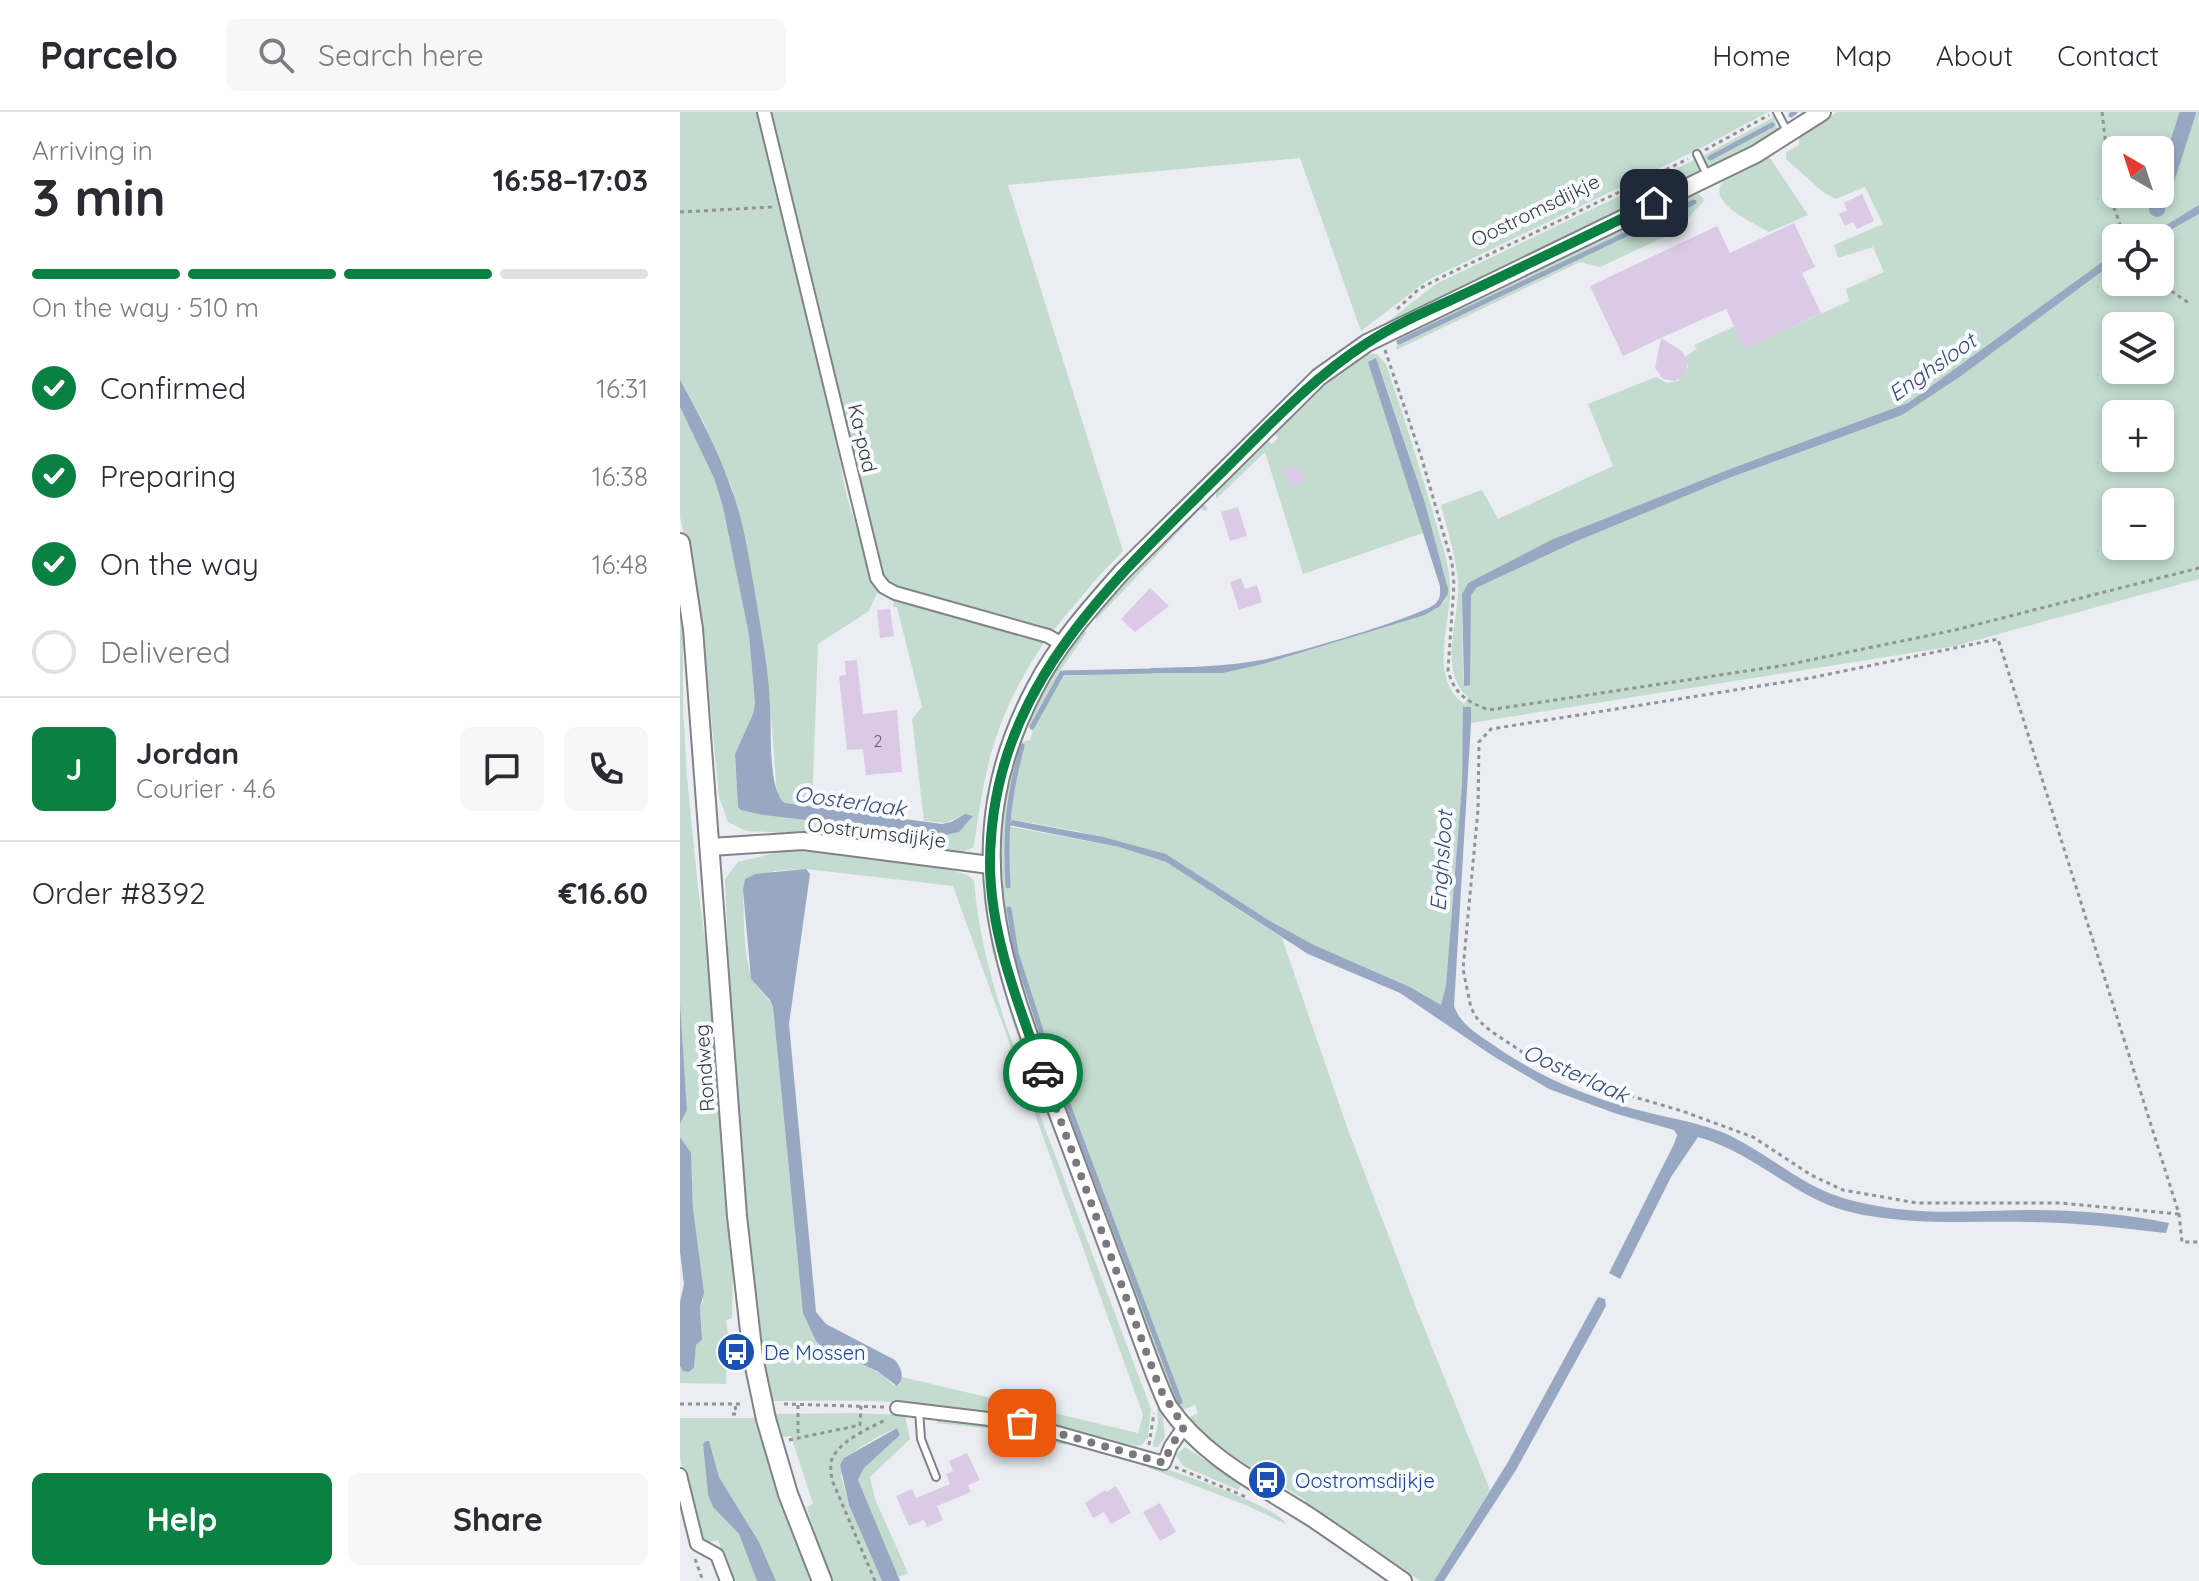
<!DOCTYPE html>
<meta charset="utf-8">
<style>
body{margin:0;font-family:Quicksand,sans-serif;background:#f7f7f7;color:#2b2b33;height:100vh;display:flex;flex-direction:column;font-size:30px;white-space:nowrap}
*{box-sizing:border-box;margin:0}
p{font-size:26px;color:#7c7c81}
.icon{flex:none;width:44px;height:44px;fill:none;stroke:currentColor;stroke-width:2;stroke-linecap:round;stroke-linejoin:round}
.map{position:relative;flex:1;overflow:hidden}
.sheet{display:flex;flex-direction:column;background:#fff;width:680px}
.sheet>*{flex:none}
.needle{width:52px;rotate:321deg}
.tools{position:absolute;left:1422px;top:24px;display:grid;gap:16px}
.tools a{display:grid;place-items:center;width:72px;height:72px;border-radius:12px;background:#fff;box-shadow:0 4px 12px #0003;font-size:40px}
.pin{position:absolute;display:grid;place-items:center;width:68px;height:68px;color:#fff;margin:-34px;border-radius:16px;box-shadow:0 4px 12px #0006}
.courier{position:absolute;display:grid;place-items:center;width:80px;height:80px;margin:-40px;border:6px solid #0b8043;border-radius:50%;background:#fff;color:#222;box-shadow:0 2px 10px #0007}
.overview em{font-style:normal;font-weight:700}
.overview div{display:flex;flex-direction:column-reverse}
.overview{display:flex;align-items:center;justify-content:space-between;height:136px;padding:0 32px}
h1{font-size:52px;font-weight:700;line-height:60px}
.bar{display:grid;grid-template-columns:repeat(4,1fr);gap:12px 8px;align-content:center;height:96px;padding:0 32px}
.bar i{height:10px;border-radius:6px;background:#e1e1e2}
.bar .current{background:#0b8043}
.bar p{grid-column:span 4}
.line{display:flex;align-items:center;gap:20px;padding:0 32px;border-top:2px solid #e1e1e2}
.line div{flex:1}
.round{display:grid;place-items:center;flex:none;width:84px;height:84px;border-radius:12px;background:#f7f7f7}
ol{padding:0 32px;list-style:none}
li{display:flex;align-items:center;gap:24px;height:88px}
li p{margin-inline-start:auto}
li .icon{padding:8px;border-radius:50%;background:#0b8043;color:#fff;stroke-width:4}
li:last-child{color:#7c7c81}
li i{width:44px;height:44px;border:4px solid #e1e1e2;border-radius:50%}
.primary-button{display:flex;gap:16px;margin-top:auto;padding:16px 32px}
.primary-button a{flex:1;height:92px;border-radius:12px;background:#0b8043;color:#fff;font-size:32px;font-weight:700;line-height:92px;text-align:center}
.primary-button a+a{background:#f7f7f7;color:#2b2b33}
header{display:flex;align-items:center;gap:48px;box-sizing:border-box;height:112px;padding:0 40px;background:#fff;border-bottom:2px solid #e1e1e2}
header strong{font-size:38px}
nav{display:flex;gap:44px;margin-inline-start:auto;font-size:28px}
.search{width:560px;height:72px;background:#f7f7f7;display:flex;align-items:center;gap:20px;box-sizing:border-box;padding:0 28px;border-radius:12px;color:#7c7c81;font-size:30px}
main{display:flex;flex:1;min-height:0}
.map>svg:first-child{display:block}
.green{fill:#c3dccf;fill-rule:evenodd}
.water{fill:#98a8c2}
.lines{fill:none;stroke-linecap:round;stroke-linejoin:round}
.stream{stroke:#98a8c2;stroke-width:5}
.canal{stroke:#98a8c2;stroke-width:16}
.building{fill:#dbcae6}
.service-casing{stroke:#818388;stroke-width:10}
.minor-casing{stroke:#818388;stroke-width:16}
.tertiary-casing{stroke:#818388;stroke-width:20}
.secondary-casing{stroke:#818388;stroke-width:22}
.path{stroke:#929397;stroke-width:3;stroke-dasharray:4 4;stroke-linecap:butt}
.service{stroke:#fff;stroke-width:6}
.minor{stroke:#fff;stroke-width:12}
.tertiary{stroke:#fff;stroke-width:16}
.secondary{stroke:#fff;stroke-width:18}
.done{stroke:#78797d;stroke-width:8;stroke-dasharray:0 14.4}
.route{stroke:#0b8043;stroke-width:10}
.labels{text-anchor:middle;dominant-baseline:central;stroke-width:8;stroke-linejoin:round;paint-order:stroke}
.number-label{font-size:16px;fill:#625f67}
.street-label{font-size:20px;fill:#3a3b3d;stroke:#f9fafe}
.transit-label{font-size:20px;fill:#164399;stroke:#f9fafe;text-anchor:start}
.water-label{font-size:22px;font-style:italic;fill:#374e76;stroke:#f9fafe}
</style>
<header>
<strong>Parcelo</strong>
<div class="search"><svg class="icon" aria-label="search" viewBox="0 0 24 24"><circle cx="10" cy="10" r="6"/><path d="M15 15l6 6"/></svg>Search here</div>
<nav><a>Home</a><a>Map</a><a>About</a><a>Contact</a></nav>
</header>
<main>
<section class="sheet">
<div class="overview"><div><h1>3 min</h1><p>Arriving in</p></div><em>16:58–17:03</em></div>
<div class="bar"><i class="current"></i><i class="current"></i><i class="current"></i><i></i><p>On the way · 510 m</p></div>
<ol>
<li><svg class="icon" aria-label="check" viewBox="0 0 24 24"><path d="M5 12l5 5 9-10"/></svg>Confirmed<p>16:31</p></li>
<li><svg class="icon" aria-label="check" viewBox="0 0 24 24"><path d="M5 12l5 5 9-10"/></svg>Preparing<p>16:38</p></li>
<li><svg class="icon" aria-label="check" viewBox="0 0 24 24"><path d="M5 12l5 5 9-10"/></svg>On the way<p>16:48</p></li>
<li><i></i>Delivered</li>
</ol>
<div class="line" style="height:144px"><b class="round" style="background:#0b8043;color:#fff">J</b><div><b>Jordan</b><p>Courier · 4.6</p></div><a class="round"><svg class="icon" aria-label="chat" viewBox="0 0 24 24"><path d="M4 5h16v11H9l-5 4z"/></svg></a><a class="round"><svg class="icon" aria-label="phone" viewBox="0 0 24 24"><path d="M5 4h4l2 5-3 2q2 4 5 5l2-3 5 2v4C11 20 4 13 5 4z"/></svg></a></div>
<div class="line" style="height:104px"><div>Order #8392</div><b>€16.60</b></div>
<div class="primary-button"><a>Help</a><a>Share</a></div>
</section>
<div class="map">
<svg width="1519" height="1469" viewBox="0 0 1519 1469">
<rect width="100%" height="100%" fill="#ebedf3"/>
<g class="green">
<path d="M0,0H80L160,335C160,384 184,431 199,477L189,499L138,532L132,695L105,691L97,682L90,589L82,524L66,434L52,376L24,311L0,268Z"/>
<path d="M89,0H1088L1021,36L748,168L681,219L620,46L328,73L443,439L417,466L372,520L211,474L202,464Z"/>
<path d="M1157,0H1519V467L1275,534L791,611V596L784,595L782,672L766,873L761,893L730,875L634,833L590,809L486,742L396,719L334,708L329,711L332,715L439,735L486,750L602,826L667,1015L737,1198L810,1378L754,1469H740L679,1426L623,1393L625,1388L577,1358L573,1362L520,1324L506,1307L518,1301L515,1293L500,1299L494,1289L371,965L378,958L376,951H366C329,844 302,742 338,631L350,628L353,620L345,610L381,546L402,518L407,520L376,565L456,560L543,561L583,552L745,503L764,490L768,482L766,469L745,391L700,256L749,419L623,462L585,340L536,387V375L585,327L592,332L598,326L593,319L637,279L689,242H697L706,252C723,302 739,353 754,404C760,427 770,452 770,476C771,512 748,566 784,592L788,585C757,558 780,508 778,472C777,446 767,418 761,393L802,378L818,407L933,354L908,292L976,265L987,271L998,269L1008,255L1006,244L1017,237L1014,233L1055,214L1067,235L1169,189L1166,177L1204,160L1193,135L1158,146L1154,133L1203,112L1185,75L1156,87L1143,80L1106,47V40L1119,33V25ZM1436,38H1480V82H1436ZM1436,126H1480V170H1436V149L1281,264L1222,303L1049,366L895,430L796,476L791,484L783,573L782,482L788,471L871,428L1050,357L1228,291L1436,144ZM1436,214H1480V258H1436ZM1436,302H1480V346H1436ZM1436,390H1480V434H1436Z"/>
<path d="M1094,5L1098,20L1033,55L1027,54L1023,44Z"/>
<path d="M1088,43L1128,103L1089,120C1074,111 1018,87 1048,65C1060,56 1075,50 1088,43Z"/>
<path d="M1014,48L1019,58L1016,64L697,218L756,172Z"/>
<path d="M1019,82L1025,88L995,120L920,155L900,150L716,238L721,222L1011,83Z"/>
<path d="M0,295L34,366L43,395L69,523L75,591L73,602L55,642L58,695L83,703L247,723L266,724L283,703L266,711L244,709L232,607L242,595L217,495H213L214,486L362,529L363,532C316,604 305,650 294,735L280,741L220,734L215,726L132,715L131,722L66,719L48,710L39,685L21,498L0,405Z"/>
<path d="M523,391L528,397L525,399L521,396L416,508L414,504L463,449Z"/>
<path d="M0,493L3,520V593L7,665L18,776L32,879L53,1154L52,1206L46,1208L51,1245L47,1246L46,1272L0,1271V1254L3,1259L9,1260L14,1256L16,1233L22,1228L20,1195L23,1189L13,1097L11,1042L0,1025V1012L7,998L0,890Z"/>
<path d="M122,738L271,758L287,763L294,768C298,820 311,868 327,916L471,1297L468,1326L461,1333L455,1334C383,1313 312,1298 238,1292C189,1287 139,1289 90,1289L70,1179L51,911L45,767L58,750L103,739ZM126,757L273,774L463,1303L458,1321L222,1265L220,1273H213C197,1257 177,1246 154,1246L119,1161L93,895C88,883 74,875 71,864C63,837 64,806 63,778L94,759Z"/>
<path d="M303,780L320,862L336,913L483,1306L485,1325L478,1335H473V1332L478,1312L477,1292L334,914L312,838Z"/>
<path d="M173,1301L225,1303L230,1327L190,1365L195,1387L228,1461L218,1465L178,1369L184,1356L220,1323L217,1316L199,1324L164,1346L161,1364L169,1393L202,1469H150L141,1447L127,1395L133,1392L111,1324L103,1325L94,1302Z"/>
<path d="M0,1306H76L105,1398L133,1469H96L79,1430L39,1365L29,1330L23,1332L28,1383L33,1395L59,1422L77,1469H53L38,1428L28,1430L18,1424L0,1346Z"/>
<path d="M260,1306L317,1312L383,1326L386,1333L314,1317L256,1311Z"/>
<path d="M505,1335L562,1372L558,1378L503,1354L496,1343Z"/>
<path d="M470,1352C493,1359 598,1394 606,1412L568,1394L469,1356Z"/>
</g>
<g class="water">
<path d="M1519,93V102L1476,126H1465Z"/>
<path d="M1436,140V149L1281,264L1222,303L1049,366L895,430L796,476L791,484L790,573L784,574L782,482L788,471L871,428L1050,357L1228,291Z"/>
<path d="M696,246L745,391L768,477V482L760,494L745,503L583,552L543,561H471V556C508,555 545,555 581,548C606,544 744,504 756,491C761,486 760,480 760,474L688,250Z"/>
<path d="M0,268C19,302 37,336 50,373C63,406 68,441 74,475C80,513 88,552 90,591C92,613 87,679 105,691L262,712L271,710L285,702L293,704L279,720L261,724L83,703L61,698L58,695L55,642L73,602L75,591L69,523L43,395L34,366L0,295Z"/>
<path d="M783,595H791V611L774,894C780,912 797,922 812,932C854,962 904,984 954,997C984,1005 1013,1009 1042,1020C1074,1034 1100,1055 1130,1072C1157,1087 1188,1093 1217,1097C1260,1102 1302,1099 1344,1098C1393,1098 1441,1101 1489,1111L1486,1121C1440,1116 1394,1110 1347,1110C1287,1109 1229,1114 1170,1100C1114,1086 1074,1040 1018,1025L991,1065L940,1167L929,1161L994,1032L997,1023L994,1018L937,1002L869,977L813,944L720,881L628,842L486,750L439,735L329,713L332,708L423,725L486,742L590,809L634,833L730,875L761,893L766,873L782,672Z"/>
<path d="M126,757L130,762L109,912L136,1200L146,1212L215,1248C221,1255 226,1267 217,1274L197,1259L169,1246H154L136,1229L123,1201L93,895L90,888L71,867L63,778L65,767L75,762Z"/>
<path d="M0,890L7,998L0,1012Z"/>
<path d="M0,1025L11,1041L13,1097L24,1181L20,1195L22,1228L16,1233L14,1256L9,1260L3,1259L0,1254V1190L4,1172L0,1140Z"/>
<path d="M918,1185L925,1187L926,1194L836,1358L764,1469H754L828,1350Z"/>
<path d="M217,1316L220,1323L184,1356L178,1368L220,1469H202L169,1393L160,1353L164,1346Z"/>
<path d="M26,1329H29L39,1365L79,1430L96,1469H77L59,1422L33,1395L28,1383L23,1332Z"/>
</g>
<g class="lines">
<g class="stream">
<path d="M1111,3L1115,0"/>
<path d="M1030,46L1092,13"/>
<path d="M719,230L1014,90"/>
<path d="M352,615L382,561L471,559"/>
<path d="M328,774C325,719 328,687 342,634"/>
<path d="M329,797L336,841L369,944"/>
<path d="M379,969L500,1290"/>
</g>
<path class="canal" d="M1477,97L1508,0"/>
</g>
<g class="building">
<path d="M1182,82L1194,109L1177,117L1173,110L1165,114L1159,102L1167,98L1164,91Z"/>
<path d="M1114,111L1135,155L1122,161L1141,201L1065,237L1046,197L1012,212L981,226L1002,239L1008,249L1005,263L995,269L983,267L975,256L981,226L943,244L910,174L1037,114L1050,141Z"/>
<path d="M615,353L617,358L620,356L626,368L611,375L603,358Z"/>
<path d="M558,395L567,424L550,429L541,400Z"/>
<path d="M561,466L565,477L577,473L582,490L559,498L550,470Z"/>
<path d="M470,476L489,494L455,520L441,507Z"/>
<path d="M210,497L214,524L200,526L197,498Z"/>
<path d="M177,548L183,602L217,598L222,660L186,663L183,637L167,638L159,564L166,563L165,549Z"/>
<path d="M287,1341L300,1368L288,1373L291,1380L257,1394L263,1408L247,1415L244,1408L229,1414L216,1384L232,1377L236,1386L270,1372L266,1362L273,1359L269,1349Z"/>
<path d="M436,1374L451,1401L431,1412L424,1400L413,1406L405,1391L425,1378L426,1380Z"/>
<path d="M480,1391L496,1420L480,1429L463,1400Z"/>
</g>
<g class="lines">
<defs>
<g id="service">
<path d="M1097,0L1107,19"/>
<path d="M1017,42L1027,63"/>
<path d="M239,1298L241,1327L256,1365"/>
</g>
<g id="minor">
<path d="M84,0L197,466L204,475L215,481L368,524L382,532"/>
<path d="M217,1296L342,1311L484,1351L491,1334L504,1315"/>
<path d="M0,1363L17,1432L37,1443L47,1469"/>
</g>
<g id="tertiary">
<path d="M31,735L123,729L310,753"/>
<path d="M723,1469C693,1448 663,1427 632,1406C581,1373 524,1346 488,1294C473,1261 461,1226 449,1192C430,1141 411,1090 392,1039C332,877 266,745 355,576C377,533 410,496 442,460L639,265L687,231L1076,42L1142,0"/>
</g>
<path id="secondary" d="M0,431L13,517L57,1104L73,1245L86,1307L108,1382L142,1469"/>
</defs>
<use href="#service" class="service-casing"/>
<use href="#minor" class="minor-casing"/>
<use href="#tertiary" class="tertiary-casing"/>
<use href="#secondary" class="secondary-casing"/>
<g class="path">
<path d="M1422,0L1433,93L1445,126"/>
<path d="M1025,38L1089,3"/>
<path d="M0,100L92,95"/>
<path d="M1478,170L1509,191"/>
<path d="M717,197L739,177L762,165L1008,47"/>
<path d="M705,238L741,344L772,451L774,472L768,558C774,582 787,590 809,598L1106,553L1275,518L1519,456"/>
<path d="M1499,1102L1380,1091H1237L1163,1078L1131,1063L1073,1025L1002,999L907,971L850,945L812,920L798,908L791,896L783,857L798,698L799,630L811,617L1130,566L1318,527L1499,1102L1502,1130H1519"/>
<path d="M0,1292H64"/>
<path d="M104,1292L204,1295"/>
<path d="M118,1293V1324"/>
<path d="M52,1302H56L55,1292"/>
<path d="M109,1328L180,1313L181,1294"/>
<path d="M469,1333L474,1301"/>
<path d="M495,1355L566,1385"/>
<path d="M15,1447L23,1469"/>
<path d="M195,1469L152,1368C151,1360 149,1350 154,1343C165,1326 190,1316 207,1307"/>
</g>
<use href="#service" class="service"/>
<use href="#minor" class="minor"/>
<use href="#tertiary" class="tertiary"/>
<use href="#secondary" class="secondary"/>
</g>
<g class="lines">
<path class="done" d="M342,1311L484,1351L491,1334L504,1315L480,1277L363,961"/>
<path class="route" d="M363,961C339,894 310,823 310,751C311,581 423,479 534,368C583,320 629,268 687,231C720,209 759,194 795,177C855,149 914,120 974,91"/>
</g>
<defs>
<symbol id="bus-disc" viewBox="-11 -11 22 22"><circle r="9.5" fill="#1a4fb4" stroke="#f9fafe"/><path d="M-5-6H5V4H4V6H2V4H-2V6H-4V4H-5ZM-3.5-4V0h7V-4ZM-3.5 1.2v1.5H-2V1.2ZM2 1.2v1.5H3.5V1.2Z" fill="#fff"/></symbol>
</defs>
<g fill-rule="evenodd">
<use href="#bus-disc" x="34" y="1218" width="44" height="44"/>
<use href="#bus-disc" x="565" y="1346" width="44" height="44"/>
</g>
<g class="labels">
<g class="number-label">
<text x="198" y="629">2</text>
</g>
<g class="street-label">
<text transform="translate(855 98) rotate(-26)">Oostromsdijkje</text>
<text transform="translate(183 326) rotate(77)">Ka-pad</text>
<text transform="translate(197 720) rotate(7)">Oostrumsdijkje</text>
<text transform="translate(24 956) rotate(-94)">Rondweg</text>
</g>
<g class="transit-label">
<text x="84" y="1240">De Mossen</text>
<text x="615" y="1368">Oostromsdijkje</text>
</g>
<g class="water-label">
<text transform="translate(1252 255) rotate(-35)">Enghsloot</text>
<text transform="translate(170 689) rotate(8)">Oosterlaak</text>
<text transform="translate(761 749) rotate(-86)">Enghsloot</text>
<text transform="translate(896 961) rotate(24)">Oosterlaak</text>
</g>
</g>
</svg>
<div class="tools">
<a><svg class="needle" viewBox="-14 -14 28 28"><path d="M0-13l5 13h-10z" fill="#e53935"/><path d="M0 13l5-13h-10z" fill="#7c7c81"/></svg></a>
<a><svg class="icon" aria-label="locate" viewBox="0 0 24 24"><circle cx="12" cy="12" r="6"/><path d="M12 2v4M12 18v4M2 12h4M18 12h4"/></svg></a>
<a><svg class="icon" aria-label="layers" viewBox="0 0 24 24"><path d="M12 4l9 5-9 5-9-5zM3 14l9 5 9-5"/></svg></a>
<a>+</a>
<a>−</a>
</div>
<div class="pin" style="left:342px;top:1311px;background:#ea580c"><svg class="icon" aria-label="bag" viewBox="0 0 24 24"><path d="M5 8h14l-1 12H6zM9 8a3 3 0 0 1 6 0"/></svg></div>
<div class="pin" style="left:974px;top:91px;background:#1f2937"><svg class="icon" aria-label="home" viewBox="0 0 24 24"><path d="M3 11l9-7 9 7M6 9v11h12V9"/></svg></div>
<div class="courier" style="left:363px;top:961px"><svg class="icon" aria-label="car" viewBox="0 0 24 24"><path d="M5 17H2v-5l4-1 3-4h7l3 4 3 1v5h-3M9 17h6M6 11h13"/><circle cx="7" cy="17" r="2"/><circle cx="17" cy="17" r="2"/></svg></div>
</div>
</main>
